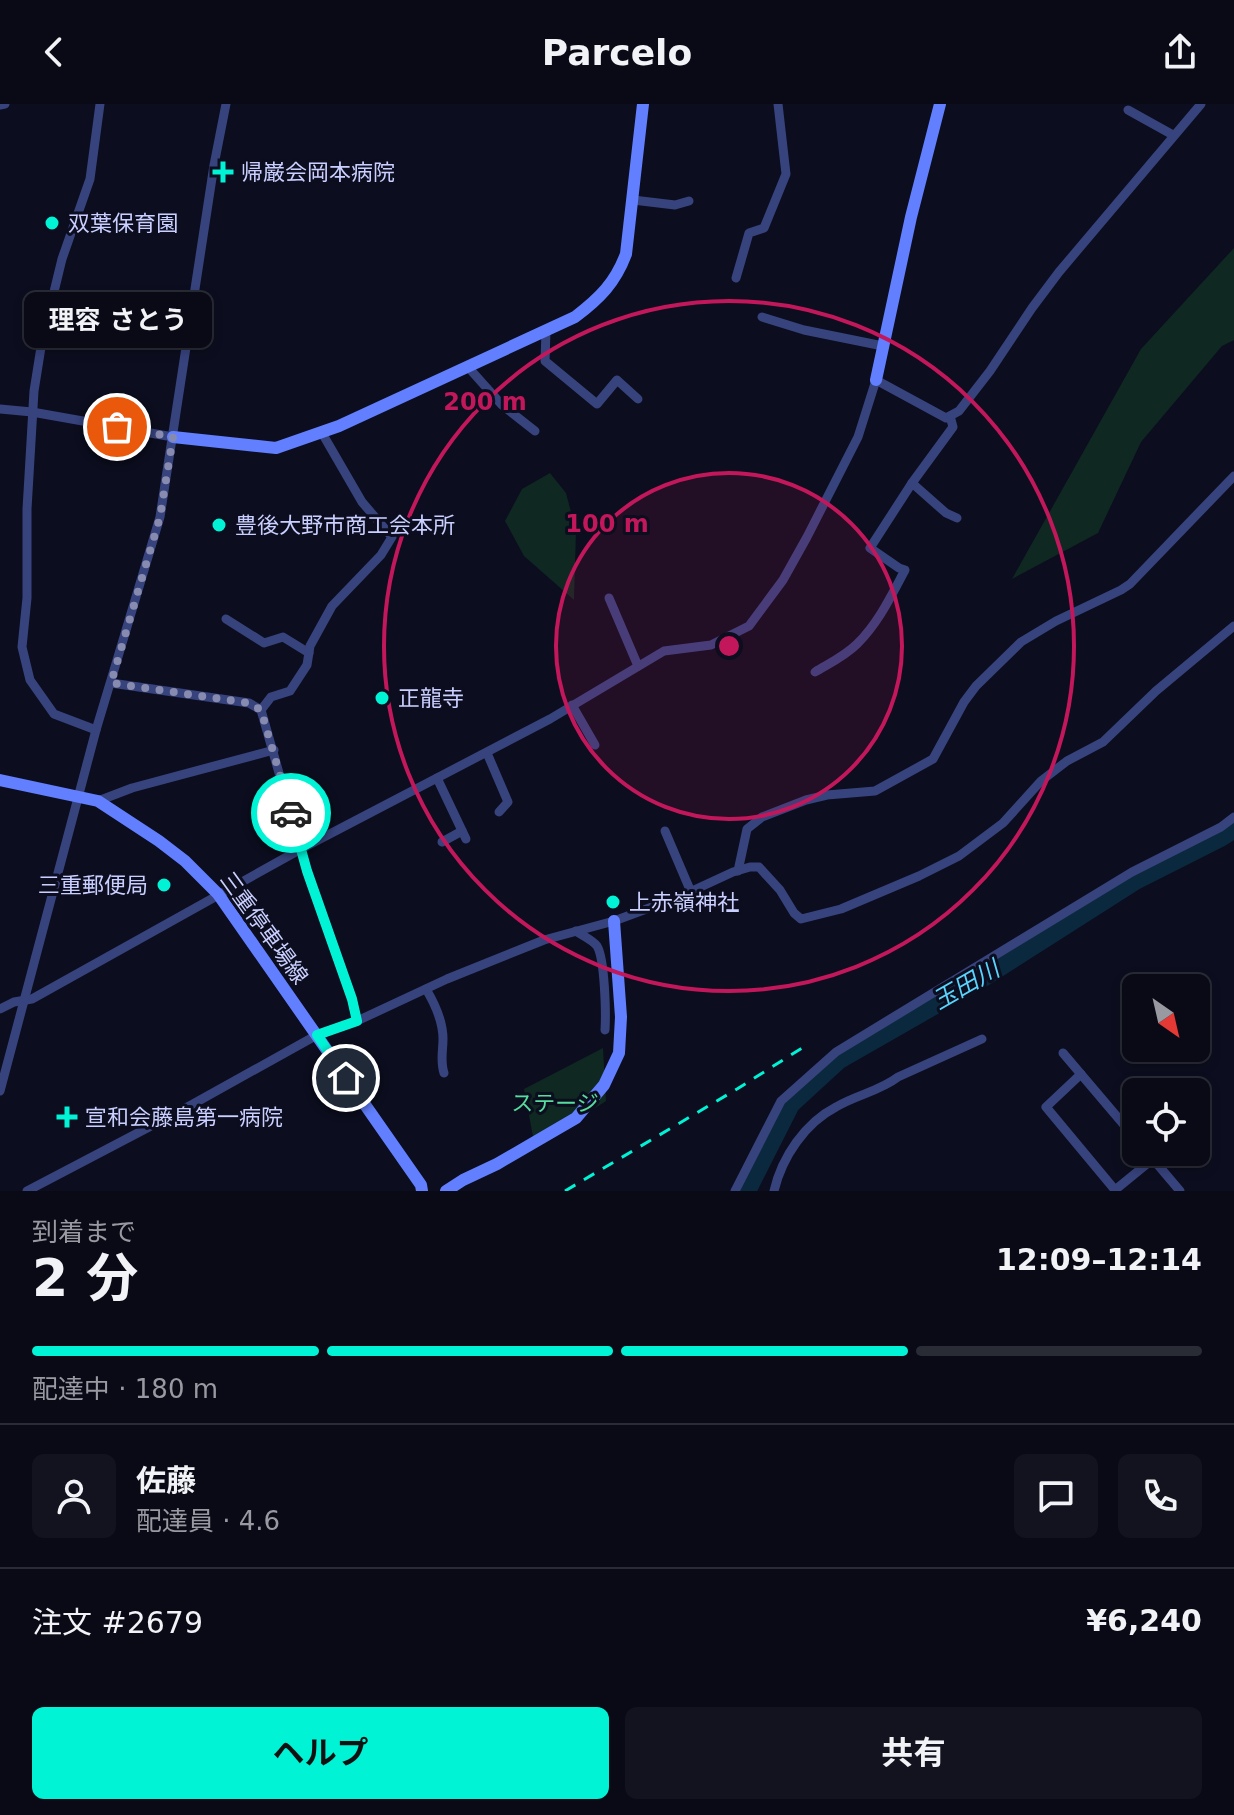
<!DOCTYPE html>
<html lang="ja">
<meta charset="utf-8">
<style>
body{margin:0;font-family:"DejaVu Sans","Noto Sans JP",sans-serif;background:#12131f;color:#f1f3f6;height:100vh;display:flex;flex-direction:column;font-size:30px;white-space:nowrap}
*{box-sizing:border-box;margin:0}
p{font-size:26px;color:#999aa1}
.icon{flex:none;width:44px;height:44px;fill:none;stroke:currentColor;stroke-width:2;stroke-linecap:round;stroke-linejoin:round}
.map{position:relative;height:1087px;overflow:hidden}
.details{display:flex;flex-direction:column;background:#090a16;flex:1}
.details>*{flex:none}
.needle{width:52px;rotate:146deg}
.fabs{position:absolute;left:1122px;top:870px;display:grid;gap:16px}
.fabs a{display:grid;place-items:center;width:88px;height:88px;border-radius:12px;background:#090a16;box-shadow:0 4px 12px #0003,0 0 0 2px #292b35;font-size:40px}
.pin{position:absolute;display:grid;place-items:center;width:68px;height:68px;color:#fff;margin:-34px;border:4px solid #fff;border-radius:50%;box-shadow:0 2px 8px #0007}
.courier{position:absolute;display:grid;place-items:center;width:80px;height:80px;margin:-40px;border:6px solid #01f3d6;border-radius:50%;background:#fff;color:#222;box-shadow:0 2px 10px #0007}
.bubble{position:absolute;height:56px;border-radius:12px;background:#090a16;box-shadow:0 4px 12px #0003,0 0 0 2px #292b35;font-size:26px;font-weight:700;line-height:56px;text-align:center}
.summary em{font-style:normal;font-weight:700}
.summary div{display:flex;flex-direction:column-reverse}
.summary{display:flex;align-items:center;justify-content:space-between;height:136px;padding:0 32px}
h1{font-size:52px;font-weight:700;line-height:60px}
.bar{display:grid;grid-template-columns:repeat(4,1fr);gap:12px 8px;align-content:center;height:96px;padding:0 32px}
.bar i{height:10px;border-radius:6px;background:#292b35}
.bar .active{background:#01f3d6}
.bar p{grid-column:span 4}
.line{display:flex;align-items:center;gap:20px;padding:0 32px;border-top:2px solid #292b35}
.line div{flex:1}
.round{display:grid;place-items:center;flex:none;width:84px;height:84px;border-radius:12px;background:#12131f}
.action{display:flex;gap:16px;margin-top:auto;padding:16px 32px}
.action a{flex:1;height:92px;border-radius:12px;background:#01f3d6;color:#111;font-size:32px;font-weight:700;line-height:92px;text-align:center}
.action a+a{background:#12131f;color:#f1f3f6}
header{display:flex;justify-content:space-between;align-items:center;height:104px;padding:0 32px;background:#090a16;font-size:36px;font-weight:700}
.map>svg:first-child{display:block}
.green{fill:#0f2822}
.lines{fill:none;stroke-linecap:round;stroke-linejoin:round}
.river{stroke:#0b293e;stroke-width:20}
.street{stroke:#37437d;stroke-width:9}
.secondary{stroke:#617ffe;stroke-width:12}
.rail{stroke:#01f3d6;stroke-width:3;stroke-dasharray:12 10;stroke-linecap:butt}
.done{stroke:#878bb0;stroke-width:8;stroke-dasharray:0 14.4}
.route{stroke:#01f3d6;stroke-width:10}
.ring{fill:none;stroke:#c2185b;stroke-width:4}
.poi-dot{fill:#01f3d6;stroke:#0c0d1e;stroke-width:3}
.labels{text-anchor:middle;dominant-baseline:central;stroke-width:6;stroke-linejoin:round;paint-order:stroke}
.poi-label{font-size:22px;fill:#c9cfff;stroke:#0c0d1e;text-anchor:start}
.street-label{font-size:22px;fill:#c9cfff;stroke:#0c0d1e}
.park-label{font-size:22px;fill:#56dd9e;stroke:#0c0d1e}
.water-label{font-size:24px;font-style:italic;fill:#58d5fe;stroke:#0c0d1e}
.centre{fill:#c2185b;stroke:#0c0d1e;stroke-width:4}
.ring-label{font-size:24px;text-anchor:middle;font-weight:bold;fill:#c2185b;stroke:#0c0d1e;stroke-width:6;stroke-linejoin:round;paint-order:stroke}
</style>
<header><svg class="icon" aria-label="back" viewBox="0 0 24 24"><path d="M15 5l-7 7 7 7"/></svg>Parcelo<svg class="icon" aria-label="share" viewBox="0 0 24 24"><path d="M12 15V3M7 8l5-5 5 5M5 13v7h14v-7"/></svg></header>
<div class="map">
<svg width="1234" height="1087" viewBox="0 0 1234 1087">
<rect width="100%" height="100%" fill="#0c0d1e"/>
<g class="green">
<path d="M1234,144V236L1222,242L1141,338L1098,429L1012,475L1141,245Z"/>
<path d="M550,369L566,389L576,427L574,496L524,452L505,417L522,385Z"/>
<path d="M603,944L606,997L535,1043L524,985Z"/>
</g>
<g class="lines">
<path class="river" d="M746,1087L790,1000L839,955L986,871L1135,776L1222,732L1234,724"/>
<g class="street">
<path d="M0,1L5,0"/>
<path d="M1128,6L1173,31"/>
<path d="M633,96L675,101L689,97"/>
<path d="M736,174L749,129L764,124L786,70L778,0"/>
<path d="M762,213L804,226L883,242"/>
<path d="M546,227L545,257L597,300L617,276L638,295"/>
<path d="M468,263L502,301L535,327"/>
<path d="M0,305L32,308L173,333"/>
<path d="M912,379L946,409L957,414"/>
<path d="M609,494L638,562"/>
<path d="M226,515L264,539L283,533L309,549"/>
<path d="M815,568C830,559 845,552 857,540C879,518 891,492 905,466L899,464L870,444L912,379L953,323L950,312"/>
<path d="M111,579L249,599L261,606L307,767L352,895L357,917"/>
<path d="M572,601L595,641"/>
<path d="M261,606L271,593L290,587L307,561L310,542L332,502L381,451L392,433L362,398L322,329"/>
<path d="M96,626L54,610L30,576L22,543L27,494V405L34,287L42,237L62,155L90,75L100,0"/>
<path d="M487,649L508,698L499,708"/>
<path d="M437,674L466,735"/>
<path d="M98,697L132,684L274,646"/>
<path d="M665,727L691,788"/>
<path d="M442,738L462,727"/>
<path d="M738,767L747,725L762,713L806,696L827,691L875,687L933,655L964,598L976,582L1021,538L1056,517L1121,486L1130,480L1234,372"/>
<path d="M576,827C583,832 593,836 597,842C605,855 606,910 605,926"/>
<path d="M426,885C435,900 443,917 443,935C443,947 440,957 444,969"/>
<path d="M0,905L14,898L32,895L301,745L550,615L664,547L711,541L749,522L783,476L807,433L858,333L876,276L946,314L959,307L990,267L1032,204L1059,168L1201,0"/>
<path d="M1063,949L1136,1035"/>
<path d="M1081,970L1046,1003L1115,1086L1153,1055"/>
<path d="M0,987L96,626L160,413L214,61L226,0"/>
<path d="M1147,1048L1180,1087"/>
<path d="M27,1087L193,1000L317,931L357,917L447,875L544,836L614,817L679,793L733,768L750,763H759L780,786L794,809L801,815L841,805L919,772L959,752L1003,719L1041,677L1067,657L1103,638L1156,587L1234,522"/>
<path d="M735,1087L781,997L836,948L1132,768L1221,723L1234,713"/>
<path d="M774,1087C782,1053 805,1019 836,1003C856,991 880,987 898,973L982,935"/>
</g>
<g class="secondary">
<path d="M876,276L911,113L940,0"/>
<path d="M173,333L276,344L339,322L575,213C600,194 615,179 626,150L643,0"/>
<path d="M0,676L98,697L159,737L185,757L218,790L421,1081L422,1087"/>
<path d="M446,1087L463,1076L497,1060L576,1014L604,981L619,949L621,913L614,817"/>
</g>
<path class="rail" d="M565,1087L737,985L802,944"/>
</g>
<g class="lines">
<path class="done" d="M117,323L173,333L160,413L111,579L249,599L261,606L291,709"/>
<path class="route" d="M291,709L307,767L352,895L357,917L317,931L346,974"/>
</g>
<circle cx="729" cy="542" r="173" fill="#c2185b" fill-opacity=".12"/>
<g class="ring">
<circle cx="729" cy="542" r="173"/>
<circle cx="729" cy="542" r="345"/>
</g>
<g class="poi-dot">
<path d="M219 56h8v8h8v8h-8v8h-8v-8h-8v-8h8z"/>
<circle cx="52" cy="119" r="8"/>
<circle cx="219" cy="421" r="8"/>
<circle cx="382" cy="594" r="8"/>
<circle cx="164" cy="781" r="8"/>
<circle cx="613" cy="798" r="8"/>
<path d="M63 1001h8v8h8v8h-8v8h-8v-8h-8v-8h8z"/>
</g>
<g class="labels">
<g class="poi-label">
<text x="241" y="68">帰巌会岡本病院</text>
<text x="68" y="119">双葉保育園</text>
<text x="235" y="421">豊後大野市商工会本所</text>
<text x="398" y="594">正龍寺</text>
<text x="148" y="781" text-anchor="end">三重郵便局</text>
<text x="629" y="798">上赤嶺神社</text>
<text x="85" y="1013">宣和会藤島第一病院</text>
</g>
<g class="street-label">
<text transform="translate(264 824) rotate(54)">三重停車場線</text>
</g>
<g class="park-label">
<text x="555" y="999">ステージ</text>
</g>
<g class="water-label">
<text transform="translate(966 881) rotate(-30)">玉田川</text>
</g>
</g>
<circle cx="729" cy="542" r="12" class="centre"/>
<g class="ring-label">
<text x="485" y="306">200 m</text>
<text x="607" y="428">100 m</text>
</g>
</svg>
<div class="fabs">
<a><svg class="needle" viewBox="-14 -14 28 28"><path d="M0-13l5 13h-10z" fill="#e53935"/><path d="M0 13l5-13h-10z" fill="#999aa1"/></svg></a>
<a><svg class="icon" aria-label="locate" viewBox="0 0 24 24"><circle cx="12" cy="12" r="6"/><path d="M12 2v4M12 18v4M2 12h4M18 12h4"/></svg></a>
</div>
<div class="pin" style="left:117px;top:323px;background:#ea580c"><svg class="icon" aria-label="bag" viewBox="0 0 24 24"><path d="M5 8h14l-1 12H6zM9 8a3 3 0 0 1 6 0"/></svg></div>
<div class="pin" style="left:346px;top:974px;background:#1f2937"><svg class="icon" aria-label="home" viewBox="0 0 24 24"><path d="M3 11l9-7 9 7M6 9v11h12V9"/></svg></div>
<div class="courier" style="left:291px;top:709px"><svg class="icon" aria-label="car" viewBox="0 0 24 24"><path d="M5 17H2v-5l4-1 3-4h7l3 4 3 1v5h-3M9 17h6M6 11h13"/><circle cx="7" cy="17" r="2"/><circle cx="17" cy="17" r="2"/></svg></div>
<div class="bubble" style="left:24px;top:188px;width:188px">理容 さとう</div>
</div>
<section class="details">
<div class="summary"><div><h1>2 分</h1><p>到着まで</p></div><em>12:09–12:14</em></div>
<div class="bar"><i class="active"></i><i class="active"></i><i class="active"></i><i></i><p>配達中 · 180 m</p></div>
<div class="line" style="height:144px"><a class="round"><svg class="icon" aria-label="person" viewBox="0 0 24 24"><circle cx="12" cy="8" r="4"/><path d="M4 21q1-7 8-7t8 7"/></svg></a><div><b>佐藤</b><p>配達員 · 4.6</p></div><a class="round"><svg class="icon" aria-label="chat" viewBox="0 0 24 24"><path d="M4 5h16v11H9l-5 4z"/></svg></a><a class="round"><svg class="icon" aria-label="phone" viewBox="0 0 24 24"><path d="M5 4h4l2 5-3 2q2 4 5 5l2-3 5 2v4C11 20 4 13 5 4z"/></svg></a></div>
<div class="line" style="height:104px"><div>注文 #2679</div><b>¥6,240</b></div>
<div class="action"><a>ヘルプ</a><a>共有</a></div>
</section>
